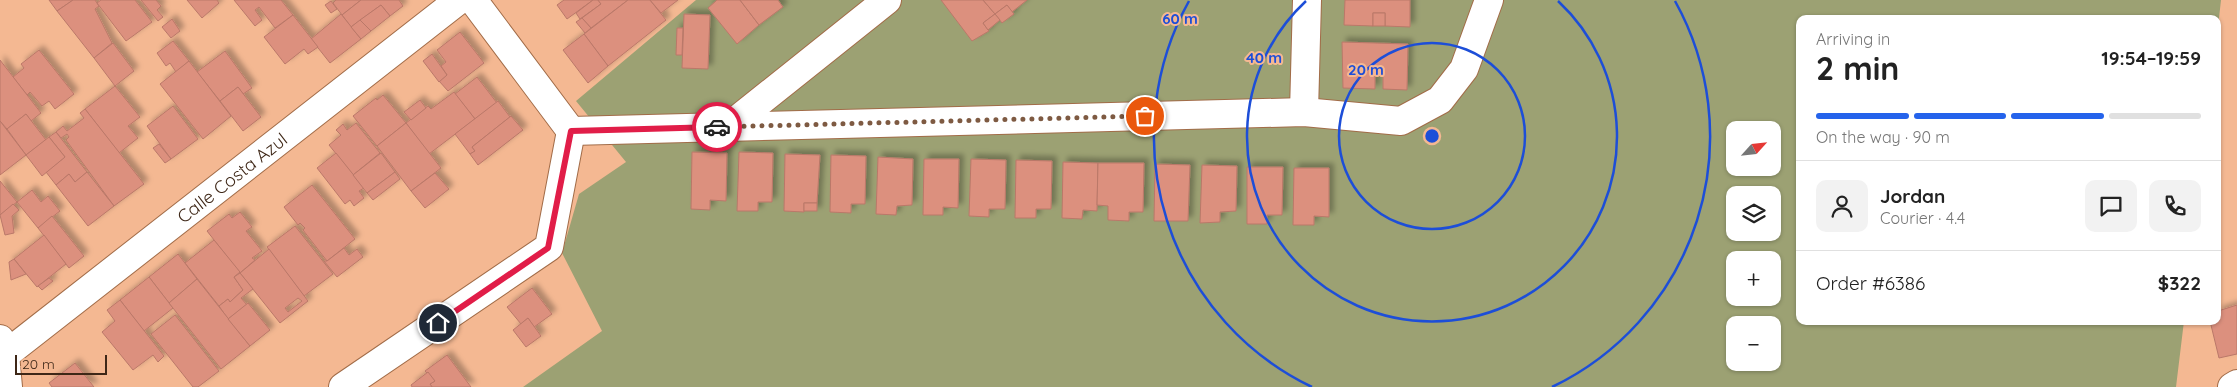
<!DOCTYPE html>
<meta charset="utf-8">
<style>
body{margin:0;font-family:Quicksand,sans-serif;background:#f2f2f2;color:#222;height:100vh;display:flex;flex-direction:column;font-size:19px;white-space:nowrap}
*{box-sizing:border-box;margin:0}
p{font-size:16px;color:#767676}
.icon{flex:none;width:28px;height:28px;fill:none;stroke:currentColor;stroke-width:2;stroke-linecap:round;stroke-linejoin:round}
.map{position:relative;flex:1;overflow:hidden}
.details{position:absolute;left:1796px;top:15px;width:425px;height:310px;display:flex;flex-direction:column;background:#fff;border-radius:10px;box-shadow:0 1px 4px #0004}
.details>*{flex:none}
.needle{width:32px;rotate:63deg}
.tools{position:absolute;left:1726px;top:121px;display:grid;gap:10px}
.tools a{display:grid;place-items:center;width:55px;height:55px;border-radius:10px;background:#fff;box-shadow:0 1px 4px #0004;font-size:25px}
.scale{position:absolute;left:15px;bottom:12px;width:92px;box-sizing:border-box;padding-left:5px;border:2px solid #3e2717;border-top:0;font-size:14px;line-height:18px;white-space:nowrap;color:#3e2717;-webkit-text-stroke:4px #f4b892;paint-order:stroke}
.pin{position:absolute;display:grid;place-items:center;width:42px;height:42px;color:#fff;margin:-21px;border:2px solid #fff;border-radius:50%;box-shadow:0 1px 5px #0007}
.courier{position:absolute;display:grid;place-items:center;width:50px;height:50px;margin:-25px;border:4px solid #e11d48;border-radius:50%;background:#fff;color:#222;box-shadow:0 1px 6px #0007}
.headline em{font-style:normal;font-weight:800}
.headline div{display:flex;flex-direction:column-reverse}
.headline{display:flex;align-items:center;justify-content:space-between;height:85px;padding:0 20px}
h1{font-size:32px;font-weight:800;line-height:38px}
.bar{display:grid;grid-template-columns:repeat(4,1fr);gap:8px 5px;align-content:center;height:60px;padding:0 20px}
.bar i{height:6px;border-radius:4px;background:#e0e0e0}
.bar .active{background:#2563eb}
.bar p{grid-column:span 4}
.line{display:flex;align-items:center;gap:12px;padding:0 20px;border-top:1px solid #e0e0e0}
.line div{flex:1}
.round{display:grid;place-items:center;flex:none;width:52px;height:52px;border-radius:10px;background:#f2f2f2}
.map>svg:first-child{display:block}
.green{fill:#9ca173;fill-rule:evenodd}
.building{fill:#dc907e;stroke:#ba7869;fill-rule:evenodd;filter:url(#shadow)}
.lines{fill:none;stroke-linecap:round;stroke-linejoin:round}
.street-casing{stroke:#a26c48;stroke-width:30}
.street{stroke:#fff;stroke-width:28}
.done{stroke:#7e5a42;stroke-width:5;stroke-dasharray:0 9}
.route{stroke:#e11d48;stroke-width:6}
.ring{fill:none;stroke:#1d4ed8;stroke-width:2.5}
.labels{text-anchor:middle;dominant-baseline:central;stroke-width:4;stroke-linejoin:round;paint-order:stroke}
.street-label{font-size:18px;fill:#3e2717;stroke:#f4b892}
.centre{fill:#1d4ed8;stroke:#f4b892;stroke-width:2.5}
.ring-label{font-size:15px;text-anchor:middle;font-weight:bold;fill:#1d4ed8;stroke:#f4b892;stroke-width:4;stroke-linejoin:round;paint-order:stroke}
</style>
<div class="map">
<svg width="2237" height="387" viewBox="0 0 2237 387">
<defs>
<filter id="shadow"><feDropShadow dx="4.5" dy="-4.5" stdDeviation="2.5" flood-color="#0004"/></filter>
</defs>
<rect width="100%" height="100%" fill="#f4b892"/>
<path class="green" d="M696,0H2221L2218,27V19H1800V321H2184L2176,387H523L602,331L562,253L579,194L626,162L576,101ZM1735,130H1772V168H1735ZM1735,195H1772V232H1735ZM1735,260H1772V298H1735ZM1735,325H1772V362H1735Z"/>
<g class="building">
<path d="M49,0H73L57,11Z"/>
<path d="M73,0H95L99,6L95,9L112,43L94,58L57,11Z"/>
<path d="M101,0H135L152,22L126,41L97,3Z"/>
<path d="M141,0H156L161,6L157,10L163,17L158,21Z"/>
<path d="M187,0H217L219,3L202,18Z"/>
<path d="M234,0H281L293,15L275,28L259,7L255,10L262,20L255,26Z"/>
<path d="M336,0H361L342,15L333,3Z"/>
<path d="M361,0H399L403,6L390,16L381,5L351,27L342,15Z"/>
<path d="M564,0H593L567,19L557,5Z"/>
<path d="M593,0H598L601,4L580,19L576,13Z"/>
<path d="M598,0H628L591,28L582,18L601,4Z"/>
<path d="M628,0H650L666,20L608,66L584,34Z"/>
<path d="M650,0H678L661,13Z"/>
<path d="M717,0H740L759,25L737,44L708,8Z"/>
<path d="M740,0H778L783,7L759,25Z"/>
<path d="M941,0H983L995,14L983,23L989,31L972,41Z"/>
<path d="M983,0H1027L1012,12L1007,5L995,14Z"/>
<path d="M1345,0H1410V27L1385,26V13H1373V26L1344,25Z"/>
<path d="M331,1L337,9L331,13L325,5Z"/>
<path d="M381,5L390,16L371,31L360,20Z"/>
<path d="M1007,5L1014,14L1002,23L995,14Z"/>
<rect x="1373" y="13" width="12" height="13"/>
<path d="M341,14L361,39L330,63L311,39Z"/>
<path d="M684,14L710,15L708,69L682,68Z"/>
<path d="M995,14L1000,20L988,30L983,23Z"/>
<path d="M293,15L318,47L308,54L304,49L285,64L264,37Z"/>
<path d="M582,18L591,28L585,33L576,22Z"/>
<path d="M172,19L180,31L171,38L162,27Z"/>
<path d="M360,20L371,31L361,39L351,27Z"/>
<path d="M677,28H683L682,55H676Z"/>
<path d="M460,32L484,63L448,91L439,81L447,75L441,66L446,62L437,50Z"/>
<path d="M584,34L608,66L588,83L563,50Z"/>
<path d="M173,41L189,61L176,72L170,63L166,66L157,53Z"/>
<path d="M1342,42L1408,44L1407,90L1383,89V76H1375V89L1343,88Z"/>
<path d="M113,43L134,71L115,86L94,58Z"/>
<path d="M39,50L74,94L55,109L49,101L42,106L30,92L27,95L13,77L24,68L21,64Z"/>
<path d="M225,51L252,88L243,94L238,87L220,101L197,72Z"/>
<path d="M432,54L447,75L439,82L423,61Z"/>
<path d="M0,60L41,113L31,121L26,114L7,129L0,121Z"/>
<path d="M189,61L231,116L203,139L160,84Z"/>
<path d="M477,77L497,103L475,119L455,94Z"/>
<path d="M115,86L140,117L128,126L138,138L119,153L85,109Z"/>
<path d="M238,87L261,117L243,131L220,101Z"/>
<path d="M454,92L475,119L429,154L406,123L428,106L431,109Z"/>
<path d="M383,95L406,123L377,146L353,116L376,98L377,100Z"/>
<path d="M420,100L426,108L411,120L404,112Z"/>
<path d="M498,101L510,117L472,147L475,151L470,154L455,134Z"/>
<path d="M173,106L198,139L171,159L147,126Z"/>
<path d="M85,109L144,184L114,206L66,140L69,137L67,134L61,138L56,132L63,126L67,131L84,118L80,113Z"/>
<path d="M26,114L46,140L26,155L7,129Z"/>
<path d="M511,116L523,130L478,165L470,154L475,151L472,147Z"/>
<path d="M0,121L26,155L0,175Z"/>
<path d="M356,123L380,153L353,175L329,145L341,135L336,130L343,124L347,130Z"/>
<path d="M406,123L441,168L411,191L377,146Z"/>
<path d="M56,132L87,172L75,182L69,174L56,185L46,172L65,157L49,137Z"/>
<path d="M49,137L65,157L42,176L26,155Z"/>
<path d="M159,144L171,159L165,163L153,148Z"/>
<path d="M692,152L727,153L726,201L710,200V210L691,209Z"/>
<path d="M739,152L773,153L772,202H758V211H737Z"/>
<path d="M336,153L364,188L359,191L364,198L354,206L350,200L345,204L317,168Z"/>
<path d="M381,153L395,172L367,193L353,175Z"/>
<path d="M785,154L820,155L817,203H804V212L784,211Z"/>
<path d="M831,155L866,156L865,204H851V213L830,212Z"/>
<path d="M878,157L913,159L912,205L897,206L896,215L876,214Z"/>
<path d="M924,159H959L958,208L943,207V215H923Z"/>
<path d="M971,159L1006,160L1005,209H989V217L969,216Z"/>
<path d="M1016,160L1052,161L1051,209H1036V218H1015Z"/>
<path d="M1063,162L1098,163L1097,211L1083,210L1082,219L1062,218Z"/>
<path d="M1098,163H1144L1143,212H1129V221L1108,220V206L1097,205Z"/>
<path d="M1155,164L1190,165L1188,221H1154Z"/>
<path d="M1202,165L1237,166L1236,211L1220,212V222L1200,223Z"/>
<path d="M1247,167H1283L1282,215H1267V224H1247Z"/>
<path d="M1294,168H1329V217L1314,216V225H1293Z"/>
<path d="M87,172L114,206L88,226L56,185L69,174L75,182Z"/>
<path d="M395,172L400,179L373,200L367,193Z"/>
<path d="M435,173L449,189L425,208L411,191Z"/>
<path d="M0,181L17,202L0,215Z"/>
<path d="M312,185L355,239L327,261L303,230L305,228L300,223L298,225L284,207Z"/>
<path d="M32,190L41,202L48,196L60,211L38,228L17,202Z"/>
<rect x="804" y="203" width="13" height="8"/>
<path d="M13,204L19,210L12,216L14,233L5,235L0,215Z"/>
<path d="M240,212L252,227L246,231L262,251L252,258L255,260L240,273L207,231L229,214L232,218Z"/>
<path d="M52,216L84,256L69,268L38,228Z"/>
<path d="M295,226L333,274L304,296L267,247Z"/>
<path d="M44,235L66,264L37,287L14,259Z"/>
<path d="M214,240L240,272L234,277L243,290L230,302L228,299L219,306L185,263Z"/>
<path d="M344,248L349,255L357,249L363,257L337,277L324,261H327Z"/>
<path d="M269,249L308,301L280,323L240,273ZM298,298L302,301L288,312L285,308Z"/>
<path d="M178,254L197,279L169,303L149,277Z"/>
<path d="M14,259L26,274L11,280L9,262Z"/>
<path d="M240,273L253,289L241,298L247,305L228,319L219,306L228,299L230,302L243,290L234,277Z"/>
<path d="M149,277L173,308L144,331L120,300Z"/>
<path d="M49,278L53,281L42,290L38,286Z"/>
<path d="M197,279L250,346L221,369L169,303Z"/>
<path d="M532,288L552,314L534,327L528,318L521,324L507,307Z"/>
<path d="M120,300L164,356L158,362L153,355L133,370L102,332L115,321L107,310Z"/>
<path d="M248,303L270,330L250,346L228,319Z"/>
<path d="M2237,305V354L2219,358L2210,321H2218V311Z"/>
<path d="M175,315L219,371L198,387H193L151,334Z"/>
<path d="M528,318L541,336L526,347L513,330Z"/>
<path d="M447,355L471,387H432L430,384L435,381L425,371Z"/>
<path d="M75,363L94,387H52L49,383Z"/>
<path d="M428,372L435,381L430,384L432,387H412L411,385Z"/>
</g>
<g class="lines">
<defs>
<g id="street">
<path d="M473,0L571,131"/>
<path d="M1304,112L1307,0"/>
<path d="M728,127L887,0"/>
<path d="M571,131L1304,112L1401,121L1440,100L1464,69L1489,0"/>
<path d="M0,339L5,355L8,387"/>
<path id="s1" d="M5,355L459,0"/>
<path d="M343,387L549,247L571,131"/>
<path d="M2232,387L2237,384"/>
</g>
</defs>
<use href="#street" class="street-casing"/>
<use href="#street" class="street"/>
</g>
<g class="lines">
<path class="done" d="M717,127L1145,116"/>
<path class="route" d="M438,323L548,248L571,131L717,127"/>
</g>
<g class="ring">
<circle cx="1432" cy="136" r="93"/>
<path d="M1558 1A185 185 0 1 1 1306 1"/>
<path d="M1312 387A278 278 0 0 1 1189 1M1675 1A278 278 0 0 1 1552 387"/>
</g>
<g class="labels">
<g class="street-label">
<text stroke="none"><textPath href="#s1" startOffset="288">Calle Costa Azul</textPath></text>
</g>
</g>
<circle cx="1432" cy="136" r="8" class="centre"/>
<g class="ring-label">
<text x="1180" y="24">60 m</text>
<text x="1264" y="63">40 m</text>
<text x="1366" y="75">20 m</text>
</g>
</svg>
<div class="tools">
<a><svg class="needle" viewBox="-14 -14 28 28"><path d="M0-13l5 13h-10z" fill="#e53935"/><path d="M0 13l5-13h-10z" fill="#767676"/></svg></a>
<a><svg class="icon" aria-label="layers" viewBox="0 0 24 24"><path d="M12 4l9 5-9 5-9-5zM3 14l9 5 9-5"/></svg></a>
<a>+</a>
<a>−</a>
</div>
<div class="scale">20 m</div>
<div class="pin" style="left:1145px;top:116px;background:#ea580c"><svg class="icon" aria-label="bag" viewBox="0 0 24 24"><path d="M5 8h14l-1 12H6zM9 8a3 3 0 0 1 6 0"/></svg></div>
<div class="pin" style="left:438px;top:323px;background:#1f2937"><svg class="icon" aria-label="home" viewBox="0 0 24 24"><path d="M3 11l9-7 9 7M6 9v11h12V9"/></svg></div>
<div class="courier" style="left:717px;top:127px"><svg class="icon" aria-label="car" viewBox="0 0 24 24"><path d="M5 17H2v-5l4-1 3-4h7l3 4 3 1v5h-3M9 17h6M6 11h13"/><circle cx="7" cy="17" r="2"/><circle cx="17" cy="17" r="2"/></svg></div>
<section class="details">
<div class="headline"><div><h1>2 min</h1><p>Arriving in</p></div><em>19:54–19:59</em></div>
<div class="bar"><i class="active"></i><i class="active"></i><i class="active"></i><i></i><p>On the way · 90 m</p></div>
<div class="line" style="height:90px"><a class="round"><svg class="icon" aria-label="person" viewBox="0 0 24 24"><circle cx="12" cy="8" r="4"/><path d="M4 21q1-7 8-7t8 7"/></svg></a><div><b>Jordan</b><p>Courier · 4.4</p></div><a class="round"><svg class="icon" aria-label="chat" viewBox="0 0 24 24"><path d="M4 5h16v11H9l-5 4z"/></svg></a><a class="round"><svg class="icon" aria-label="phone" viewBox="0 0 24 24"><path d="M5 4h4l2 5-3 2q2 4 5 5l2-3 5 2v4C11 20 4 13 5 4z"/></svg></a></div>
<div class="line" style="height:65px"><div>Order #6386</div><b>$322</b></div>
</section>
</div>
